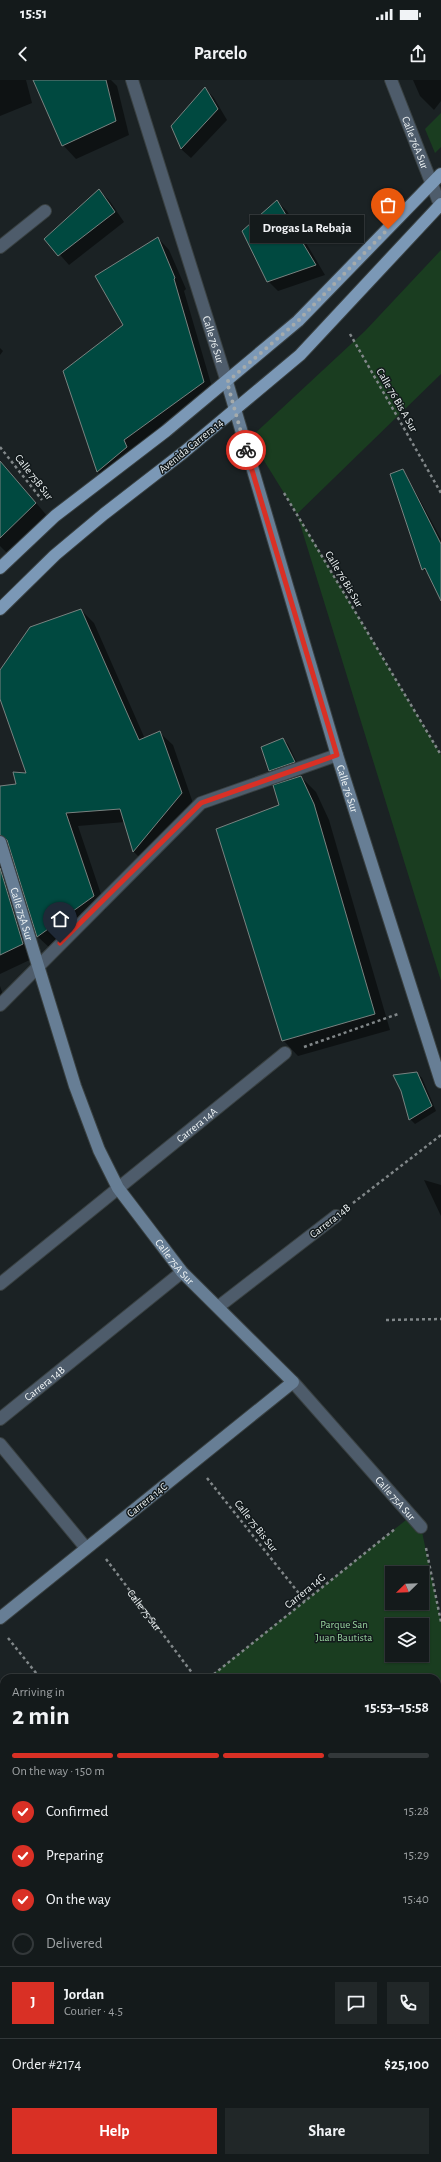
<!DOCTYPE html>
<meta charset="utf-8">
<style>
body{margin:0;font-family:"Alegreya Sans",sans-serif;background:#212728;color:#f1f3f6;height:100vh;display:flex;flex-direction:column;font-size:15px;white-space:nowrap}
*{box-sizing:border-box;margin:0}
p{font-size:13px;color:#9da1a3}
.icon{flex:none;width:22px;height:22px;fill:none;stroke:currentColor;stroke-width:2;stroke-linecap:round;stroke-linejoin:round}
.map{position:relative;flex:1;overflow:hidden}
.sheet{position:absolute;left:0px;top:1594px;width:441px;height:488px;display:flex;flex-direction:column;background:#141a1b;border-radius:12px 12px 0 0;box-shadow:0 1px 3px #0004,0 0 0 1px #33383a}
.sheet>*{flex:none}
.needle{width:26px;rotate:247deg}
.tools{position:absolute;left:385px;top:1486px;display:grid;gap:8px}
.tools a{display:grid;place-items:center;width:44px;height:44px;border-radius:0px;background:#141a1b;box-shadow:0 1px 3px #0004,0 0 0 1px #33383a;font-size:20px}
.pin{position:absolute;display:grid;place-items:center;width:34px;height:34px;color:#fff;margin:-41px -17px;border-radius:50% 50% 50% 0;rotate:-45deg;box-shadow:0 0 4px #0007}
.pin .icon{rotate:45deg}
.courier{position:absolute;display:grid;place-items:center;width:40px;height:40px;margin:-20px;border:3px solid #d93025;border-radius:50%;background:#fff;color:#222;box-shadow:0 1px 5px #0007}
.bubble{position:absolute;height:28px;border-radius:0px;background:#141a1b;box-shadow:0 1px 3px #0004,0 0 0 1px #33383a;font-size:13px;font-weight:700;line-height:28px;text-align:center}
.summary em{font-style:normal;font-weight:700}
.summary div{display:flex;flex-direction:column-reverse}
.summary{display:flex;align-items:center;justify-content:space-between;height:68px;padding:0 12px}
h1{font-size:26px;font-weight:700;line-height:30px}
.bar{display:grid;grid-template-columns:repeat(4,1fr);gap:6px 4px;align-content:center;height:48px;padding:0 12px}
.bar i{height:5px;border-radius:3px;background:#33383a}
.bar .current{background:#d93025}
.bar p{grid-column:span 4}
.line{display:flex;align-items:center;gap:10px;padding:0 12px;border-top:1px solid #33383a}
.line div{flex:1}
.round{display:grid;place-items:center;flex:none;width:42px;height:42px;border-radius:0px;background:#212728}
ol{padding:0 12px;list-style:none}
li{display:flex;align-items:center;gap:12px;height:44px}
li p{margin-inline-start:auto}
li .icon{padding:4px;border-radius:50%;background:#d93025;color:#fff;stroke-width:4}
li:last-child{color:#9da1a3}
li i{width:22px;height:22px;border:2px solid #33383a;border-radius:50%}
.primary-button{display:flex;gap:8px;margin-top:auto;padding:8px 12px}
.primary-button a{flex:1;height:46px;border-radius:0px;background:#d93025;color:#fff;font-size:16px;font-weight:700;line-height:46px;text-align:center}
.primary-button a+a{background:#212728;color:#f1f3f6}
.status{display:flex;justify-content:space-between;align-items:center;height:28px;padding:0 20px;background:#141a1b;direction:ltr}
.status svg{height:11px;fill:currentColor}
header{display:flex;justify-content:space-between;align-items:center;height:52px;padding:0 12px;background:#141a1b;font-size:18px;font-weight:700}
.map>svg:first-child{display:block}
.built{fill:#212f33}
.green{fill:#1a3d20;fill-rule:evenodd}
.shadow{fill:#0007}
.building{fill:#004940;stroke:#798280}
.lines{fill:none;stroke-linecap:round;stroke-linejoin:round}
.lane-casing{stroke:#394041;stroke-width:14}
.street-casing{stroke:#394041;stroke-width:14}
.secondary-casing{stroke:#394041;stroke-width:14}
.primary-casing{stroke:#394041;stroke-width:14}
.path{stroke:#818789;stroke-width:2.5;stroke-dasharray:3 3;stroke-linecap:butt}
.lane{stroke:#4e5c6b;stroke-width:12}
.street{stroke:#4e5c6b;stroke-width:12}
.secondary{stroke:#677e95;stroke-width:12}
.primary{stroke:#7b98b6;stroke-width:12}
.done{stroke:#a5abac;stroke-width:4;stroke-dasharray:0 7.2}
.route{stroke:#d93025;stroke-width:5}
.labels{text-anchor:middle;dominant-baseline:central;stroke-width:3;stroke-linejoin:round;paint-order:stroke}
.street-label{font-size:11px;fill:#f0f5f6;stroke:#12191b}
.park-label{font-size:11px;fill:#98d39f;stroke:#12191b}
</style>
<div class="status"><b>15:51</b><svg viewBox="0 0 49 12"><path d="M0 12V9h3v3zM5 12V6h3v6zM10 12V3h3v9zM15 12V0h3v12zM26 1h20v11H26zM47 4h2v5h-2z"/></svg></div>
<header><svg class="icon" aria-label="back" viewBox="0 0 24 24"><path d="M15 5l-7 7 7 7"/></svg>Parcelo<svg class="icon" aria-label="share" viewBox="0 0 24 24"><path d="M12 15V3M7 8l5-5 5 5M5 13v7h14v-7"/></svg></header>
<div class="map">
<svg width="441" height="2082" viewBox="0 0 441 2082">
<rect width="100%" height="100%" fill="#1b2224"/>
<g class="built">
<path d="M437,1958L441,1964V2082H370L369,2078H437Z"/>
<path d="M43,2078H68L70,2082H37Z"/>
</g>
<g class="green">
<path d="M441,33V67L435,73L425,49Z"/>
<path d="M441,170V294L297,434L441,675V901L297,434L250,358L365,251Z"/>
<path d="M411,1436L421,1447L441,1542V1811L437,1813V1598H208ZM392,1493H422V1523H392ZM392,1545H422V1575H392Z"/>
<path d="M4,1947V2061L0,2055V1950Z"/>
<path d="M68,2078H369L370,2082H70Z"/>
</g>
<g class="shadow">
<path d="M0,0H26L32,23L0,36Z"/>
<path d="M95,0H111L117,6L129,55L76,79L63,65Z"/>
<path d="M413,0H441V21L434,30L420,16Z"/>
<path d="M205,8L214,18L227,40L191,78L181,69L172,46Z"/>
<path d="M99,111L109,120L124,142L69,185L46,159Z"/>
<path d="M277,121L287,131L325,195L278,211L268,201Z"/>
<path d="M158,158L169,170L186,209L184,211L214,314L109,403L98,392L64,291L125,245Z"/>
<path d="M0,268L3,271L0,275Z"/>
<path d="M0,380L48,437L9,475L0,466Z"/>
<path d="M402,390L407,396L441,459V518L429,494L422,489Z"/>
<path d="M81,530L94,543L145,659L160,653L173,665L194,726L146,784L133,771L125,742L78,746L106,829L51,869L38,857L12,773L27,694L0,616V592Z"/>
<path d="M283,659L288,664L299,687L275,696L270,691Z"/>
<path d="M301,697L316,712L329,740L390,950L298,976L283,960L280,726Z"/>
<path d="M0,784L10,794L36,877L0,894Z"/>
<path d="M0,906L4,917L0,919Z"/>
<path d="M417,993L422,998L436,1031L415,1044L410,1039L402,1011Z"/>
<path d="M424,1100L441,1105V1136Z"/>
</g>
<g class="building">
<path d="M33,0H106L116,41L62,66Z"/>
<path d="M205,7L218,29L181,69L171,46Z"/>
<path d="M99,109L115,132L58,176L44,159Z"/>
<path d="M277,120L316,185L267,202L242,151Z"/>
<path d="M158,157L175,198L174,199L204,302L124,360L127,367L97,392L63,291L123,245L95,196Z"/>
<path d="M0,381L36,423L0,458Z"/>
<path d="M403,389L441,464V521L425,488L422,490L390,394Z"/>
<path d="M81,529L139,660L160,651L182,713L133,772L120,729L66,733L94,816L37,857L7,760L0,755V706L16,704L13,692L26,693L0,619V590L30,547Z"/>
<path d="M283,658L295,682L269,691L261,667Z"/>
<path d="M301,696L314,724L375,934L282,961L216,749L279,725L273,705Z"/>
<path d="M0,788L23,864L0,875Z"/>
<path d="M417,992L432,1026L409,1040L401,1011L393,995Z"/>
</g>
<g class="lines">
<defs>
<path id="lane" d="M437,1703L441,1699"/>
<g id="street">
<path id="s2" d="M132,0L227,302"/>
<path id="s3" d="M391,0L440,125"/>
<path d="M0,167L45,131"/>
<path d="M0,925L201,723L337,675"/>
<path id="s4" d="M0,1204L285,973"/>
<path d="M218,1227L336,1136"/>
<path id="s5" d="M293,1302L421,1447"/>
<path id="s6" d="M0,1339L182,1192"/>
<path d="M0,1364L86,1468"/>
<path d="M0,1850L4,1855"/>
<path d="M0,1950L4,1947"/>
</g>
<g id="secondary">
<path id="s7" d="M227,302L337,675L441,1002"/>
<path id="s8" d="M0,762L75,1006L99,1070L118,1108L182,1192L293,1302L0,1538"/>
</g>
<g id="primary">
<path d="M0,488L55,436L166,351L298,241L441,94"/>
<path d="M0,529L55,475L104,434L184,372L300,275L441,124"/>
</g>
</defs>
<use href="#lane" class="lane-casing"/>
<use href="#street" class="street-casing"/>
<use href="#secondary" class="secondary-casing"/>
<use href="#primary" class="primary-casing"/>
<g class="path">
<path d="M350,254L441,413"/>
<path d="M0,367L42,420"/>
<path d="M284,413L441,675"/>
<path d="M304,967L398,934"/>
<path d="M353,1123L441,1055"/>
<path d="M386,1240L441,1239"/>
<path d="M207,1398L305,1521"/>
<path d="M426,1468L441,1542"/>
<path id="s1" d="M106,1479L196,1598"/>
<path d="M8,1558L40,1598"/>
<path d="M209,1598L395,1449"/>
<path d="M437,1813L441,1811"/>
<path d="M437,1933L441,1940"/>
<path d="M143,2078L153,2082"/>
<path d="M7,2082L12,2078"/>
<path d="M271,2082V2078"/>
</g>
<use href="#lane" class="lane"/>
<use href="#street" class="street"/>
<use href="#secondary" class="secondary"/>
<use href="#primary" class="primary"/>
</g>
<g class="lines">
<path class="done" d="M246,370L227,302L298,241L388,149"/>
<path class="route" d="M60,863L201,723L337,675L246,370"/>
</g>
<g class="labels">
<g class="street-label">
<text stroke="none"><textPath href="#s3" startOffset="67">Calle 76A Sur</textPath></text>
<text stroke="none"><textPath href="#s2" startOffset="272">Calle 76 Sur</textPath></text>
<text transform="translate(397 320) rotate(60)">Calle 76 Bis A Sur</text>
<text transform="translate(191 366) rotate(-39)">Avenida Carrera 14</text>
<text transform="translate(34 397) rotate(52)">Calle 75B Sur</text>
<text transform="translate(344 499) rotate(59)">Calle 76 Bis Sur</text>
<text stroke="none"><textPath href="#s7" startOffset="424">Calle 76 Sur</textPath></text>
<text stroke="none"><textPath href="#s8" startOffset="75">Calle 75A Sur</textPath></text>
<text stroke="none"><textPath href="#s4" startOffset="253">Carrera 14A</textPath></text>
<text transform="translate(330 1141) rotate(-38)">Carrera 14B</text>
<text stroke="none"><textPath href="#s8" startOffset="459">Calle 75A Sur</textPath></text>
<text stroke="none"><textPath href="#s6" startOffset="57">Carrera 14B</textPath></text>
<text stroke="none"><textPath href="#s5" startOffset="155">Calle 75A Sur</textPath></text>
<text transform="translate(147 1420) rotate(-39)">Carrera 14C</text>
<text transform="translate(256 1446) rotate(52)">Calle 75 Bis Sur</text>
<text transform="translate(305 1511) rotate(-39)">Carrera 14G</text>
<text stroke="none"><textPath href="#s1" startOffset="64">Calle 75 Sur</textPath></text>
</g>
<g class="park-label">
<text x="344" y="1544">Parque San<tspan x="344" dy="13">Juan Bautista</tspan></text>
</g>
</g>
</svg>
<div class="tools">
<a><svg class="needle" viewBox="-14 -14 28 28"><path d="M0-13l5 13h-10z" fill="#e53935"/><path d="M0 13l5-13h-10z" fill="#9da1a3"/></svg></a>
<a><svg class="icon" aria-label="layers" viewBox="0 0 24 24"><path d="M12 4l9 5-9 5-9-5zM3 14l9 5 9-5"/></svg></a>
</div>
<div class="pin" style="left:388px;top:149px;background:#ea580c"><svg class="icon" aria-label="bag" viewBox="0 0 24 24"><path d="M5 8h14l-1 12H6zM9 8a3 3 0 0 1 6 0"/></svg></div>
<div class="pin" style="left:60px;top:863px;background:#1f2937"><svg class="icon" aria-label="home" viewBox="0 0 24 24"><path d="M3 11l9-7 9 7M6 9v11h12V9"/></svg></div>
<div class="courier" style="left:246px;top:370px"><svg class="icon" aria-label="bike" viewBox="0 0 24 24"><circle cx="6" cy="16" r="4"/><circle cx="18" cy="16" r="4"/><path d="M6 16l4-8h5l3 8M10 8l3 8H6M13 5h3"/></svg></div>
<div class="bubble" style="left:250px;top:135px;width:114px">Drogas La Rebaja</div>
<section class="sheet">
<div class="summary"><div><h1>2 min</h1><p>Arriving in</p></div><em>15:53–15:58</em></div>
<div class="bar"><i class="current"></i><i class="current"></i><i class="current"></i><i></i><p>On the way · 150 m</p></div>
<ol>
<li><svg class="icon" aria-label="check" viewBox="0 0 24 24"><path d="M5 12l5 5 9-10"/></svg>Confirmed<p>15:28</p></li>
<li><svg class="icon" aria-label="check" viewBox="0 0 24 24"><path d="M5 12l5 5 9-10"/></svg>Preparing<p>15:29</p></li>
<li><svg class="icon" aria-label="check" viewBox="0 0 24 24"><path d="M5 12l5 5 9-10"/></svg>On the way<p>15:40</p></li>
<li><i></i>Delivered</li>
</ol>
<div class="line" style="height:72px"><b class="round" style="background:#d93025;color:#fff">J</b><div><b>Jordan</b><p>Courier · 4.5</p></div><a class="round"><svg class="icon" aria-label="chat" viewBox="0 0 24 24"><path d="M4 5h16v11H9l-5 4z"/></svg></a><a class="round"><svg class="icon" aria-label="phone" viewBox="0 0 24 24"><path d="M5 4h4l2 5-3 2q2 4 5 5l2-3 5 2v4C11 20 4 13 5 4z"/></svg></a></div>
<div class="line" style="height:52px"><div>Order #2174</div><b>$25,100</b></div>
<div class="primary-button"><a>Help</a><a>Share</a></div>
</section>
</div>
